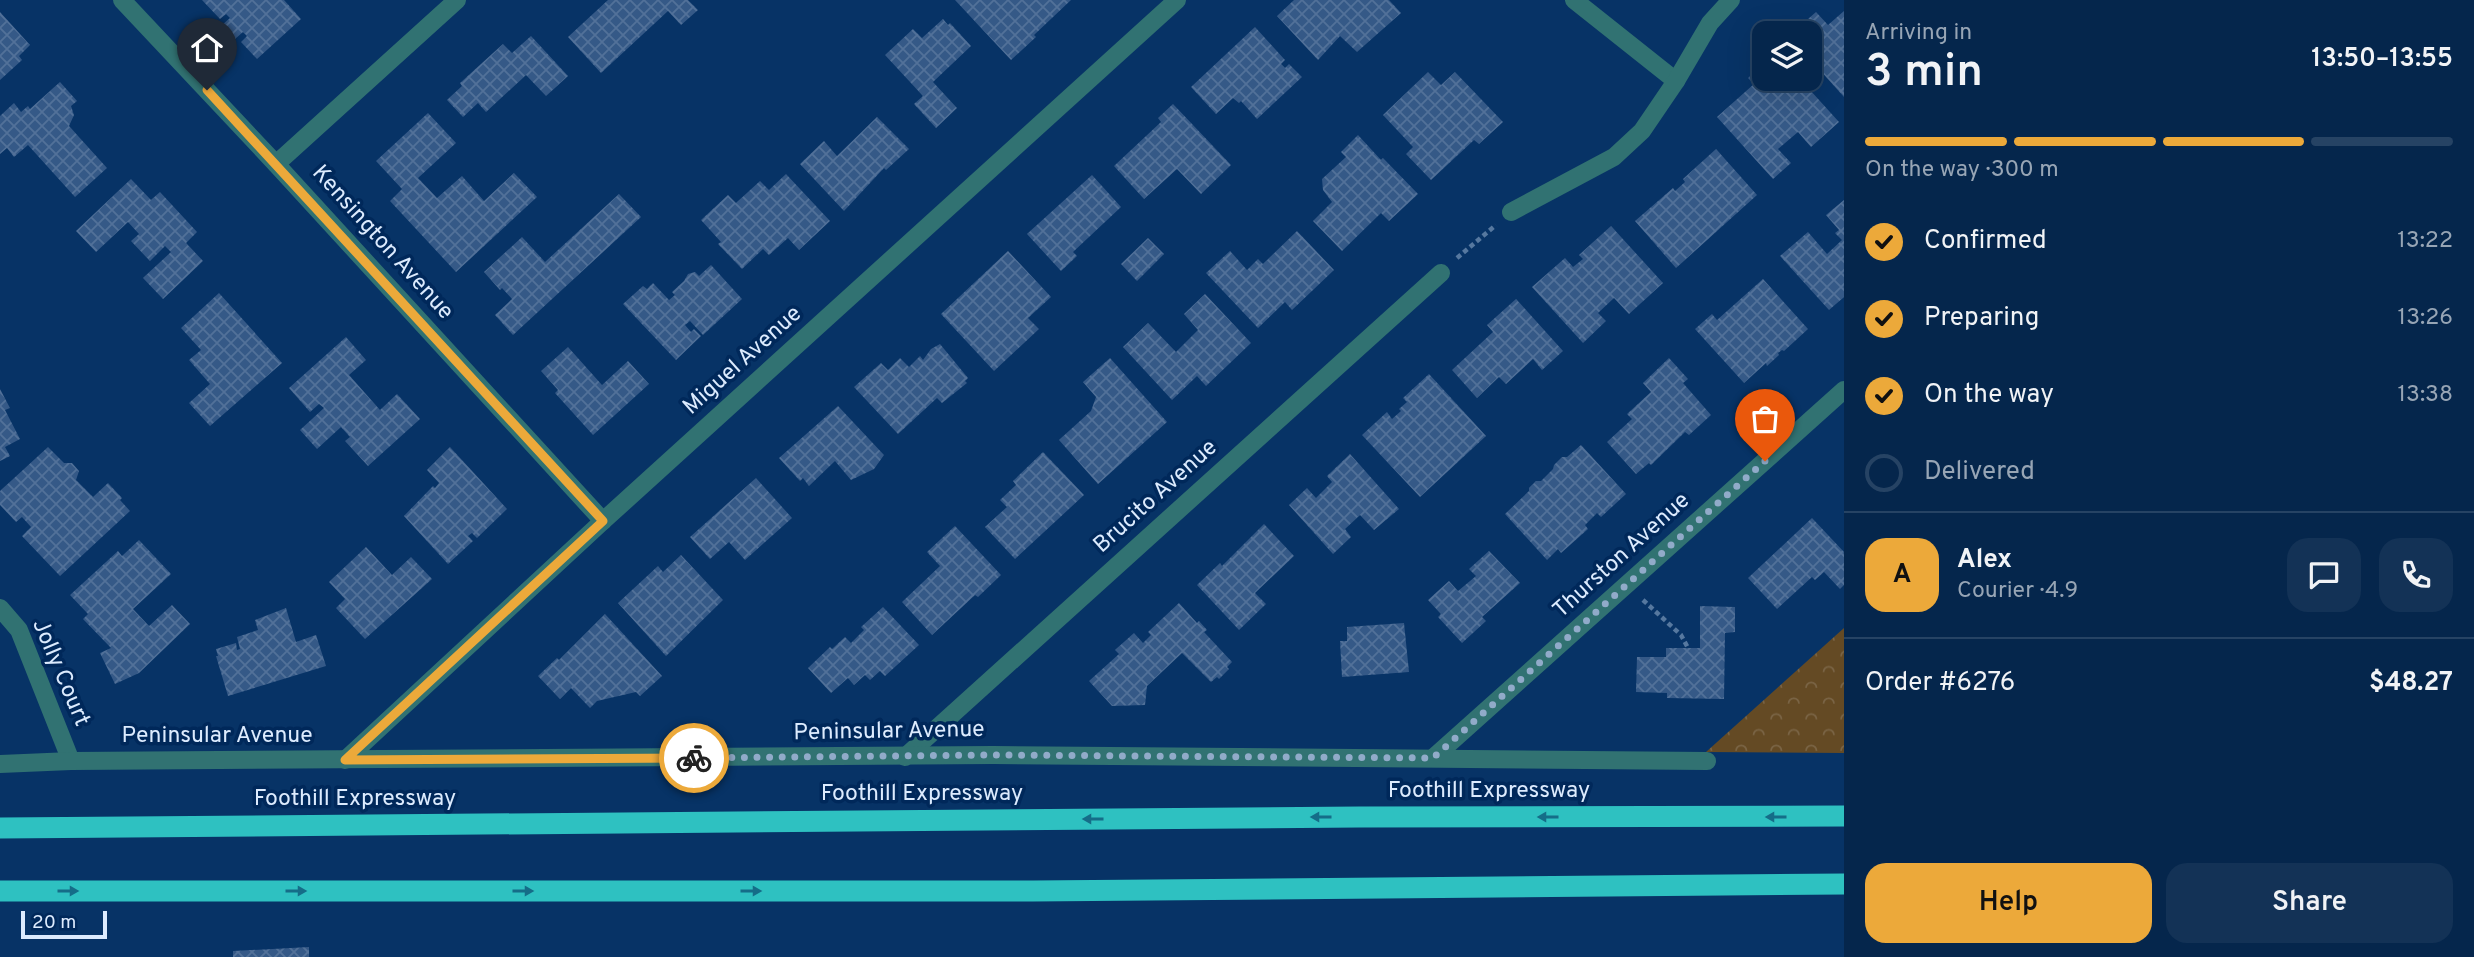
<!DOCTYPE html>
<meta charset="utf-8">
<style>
body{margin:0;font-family:Overpass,sans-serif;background:#133256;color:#f1f3f6;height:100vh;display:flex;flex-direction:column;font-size:26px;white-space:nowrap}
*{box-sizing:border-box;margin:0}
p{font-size:23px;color:#97a5b5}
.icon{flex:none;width:38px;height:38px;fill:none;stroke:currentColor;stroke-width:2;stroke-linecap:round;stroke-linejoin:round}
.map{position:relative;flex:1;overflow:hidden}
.sheet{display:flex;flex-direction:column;background:#05264c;width:630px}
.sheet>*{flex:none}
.controls{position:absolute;left:1752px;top:21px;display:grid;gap:14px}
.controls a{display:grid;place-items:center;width:70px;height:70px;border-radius:14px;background:#05264c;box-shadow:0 7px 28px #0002,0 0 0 2px #264364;font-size:35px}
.scale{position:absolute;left:21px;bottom:18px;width:86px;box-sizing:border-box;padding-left:7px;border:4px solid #dcebfe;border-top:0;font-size:19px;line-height:24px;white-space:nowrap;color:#dcebfe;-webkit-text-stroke:5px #00285a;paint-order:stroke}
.pin{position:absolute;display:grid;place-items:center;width:60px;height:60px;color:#fff;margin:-72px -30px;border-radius:50% 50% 50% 0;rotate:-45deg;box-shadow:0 0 7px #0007}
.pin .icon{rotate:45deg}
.courier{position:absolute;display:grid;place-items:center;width:70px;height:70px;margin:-35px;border:5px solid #eca93a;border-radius:50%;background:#fff;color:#222;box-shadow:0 2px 9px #0007}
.head em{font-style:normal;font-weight:600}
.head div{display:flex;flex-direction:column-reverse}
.head{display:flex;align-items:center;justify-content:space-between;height:119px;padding:0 21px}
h1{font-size:46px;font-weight:600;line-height:52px}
.bar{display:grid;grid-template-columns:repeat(4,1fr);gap:10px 7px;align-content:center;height:84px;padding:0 21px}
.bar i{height:9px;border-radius:5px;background:#264364}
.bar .on{background:#eca93a}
.bar p{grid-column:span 4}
.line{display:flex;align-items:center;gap:18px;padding:0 21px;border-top:2px solid #264364}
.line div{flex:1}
.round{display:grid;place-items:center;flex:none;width:74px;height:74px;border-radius:21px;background:#133256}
ol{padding:0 21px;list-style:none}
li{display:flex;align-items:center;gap:21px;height:77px}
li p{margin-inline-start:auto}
li .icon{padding:7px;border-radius:50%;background:#eca93a;color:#111;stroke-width:4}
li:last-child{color:#97a5b5}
li i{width:38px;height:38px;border:4px solid #264364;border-radius:50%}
.action{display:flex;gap:14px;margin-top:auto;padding:14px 21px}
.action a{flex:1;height:80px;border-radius:21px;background:#eca93a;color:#111;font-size:28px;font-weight:600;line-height:80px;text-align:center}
.action a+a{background:#133256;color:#f1f3f6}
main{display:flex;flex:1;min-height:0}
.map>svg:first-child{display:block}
.park{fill:url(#park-crowns)}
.building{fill:url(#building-cross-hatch)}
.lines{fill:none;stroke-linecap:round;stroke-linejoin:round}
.path{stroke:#56789f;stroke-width:4.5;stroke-dasharray:5 3.5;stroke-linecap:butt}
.minor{stroke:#317272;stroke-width:18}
.highway{stroke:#2ec1c1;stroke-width:21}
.oneway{fill:#156d88}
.done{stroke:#91abc9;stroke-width:7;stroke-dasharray:0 12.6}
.route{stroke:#eca93a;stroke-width:9}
.labels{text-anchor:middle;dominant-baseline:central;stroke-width:7;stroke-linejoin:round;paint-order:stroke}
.street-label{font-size:23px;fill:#dcebfe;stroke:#00285a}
</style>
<main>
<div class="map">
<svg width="1844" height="957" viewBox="0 0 1844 957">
<defs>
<pattern id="park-crowns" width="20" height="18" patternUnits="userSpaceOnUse" patternTransform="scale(1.75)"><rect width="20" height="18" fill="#644a24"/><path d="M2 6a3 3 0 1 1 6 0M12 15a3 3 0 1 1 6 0" fill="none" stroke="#7a6445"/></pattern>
<pattern id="building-cross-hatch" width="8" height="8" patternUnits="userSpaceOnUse" patternTransform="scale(1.75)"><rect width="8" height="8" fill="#355987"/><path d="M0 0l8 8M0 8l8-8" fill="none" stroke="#527199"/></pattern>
</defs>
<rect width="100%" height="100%" fill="#073366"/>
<path class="park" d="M1844,628V753L1706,752Z"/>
<g class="building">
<path d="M202,0H284L301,19L257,59L241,42L247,36L243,32L235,39L222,25L230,18L226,14L220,19Z"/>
<path d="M608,0H688L698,10L681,25L668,11L601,73L568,37Z"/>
<path d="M955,0H1071L1034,35L1036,37L1011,60Z"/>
<path d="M1294,0H1389L1401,13L1357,52L1340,36L1318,60L1277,16Z"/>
<path d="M1844,11V97L1810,59V33H1792L1816,12L1828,25Z"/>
<path d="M0,12L30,45L19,56L22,60L0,80Z"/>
<path d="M943,19L948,25L950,23L971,46L933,82L957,108L936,128L914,104L923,96L885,55L913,29L922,38Z"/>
<path d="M1255,27L1285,60L1281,64L1285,68L1289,64L1302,77L1257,119L1241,101L1239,103L1233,98L1216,114L1191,87Z"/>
<path d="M531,36L568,76L546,96L526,75L486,112L478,103L463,117L447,100L462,86L460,83L503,44L512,53Z"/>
<path d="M1764,63V79H1800L1839,122L1811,147L1798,132L1778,149L1791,163L1773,179L1717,117L1754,84L1748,78Z"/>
<path d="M1428,72L1441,85L1455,72L1503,122L1479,144L1474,140L1431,180L1406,154L1413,147L1383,115Z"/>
<path d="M60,82L77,101L71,106L74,115L69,126L107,168L75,197L28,145L14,157L7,148L0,154V116L14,103L21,112L28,106L30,109Z"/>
<path d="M1173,104L1231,165L1201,194L1177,169L1144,199L1114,166L1161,122L1158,118Z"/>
<path d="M428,113L456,143L418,178L437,198L462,176L484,201L514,173L537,197L456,272L390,201L402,189L376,161Z"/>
<path d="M877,117L909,149L886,170L884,168L844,211L800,164L824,141L837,156Z"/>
<path d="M1358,135L1381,160L1383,158L1418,194L1389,221L1381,213L1342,251L1313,221L1332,202L1323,190L1322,179L1346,157L1341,152Z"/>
<path d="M1716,149L1757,195L1676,268L1635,221L1673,188L1675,191L1685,182L1683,179Z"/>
<path d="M786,174L830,221L799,250L788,238L769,255L763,249L742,269L718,244L721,242L701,220L728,195L736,203L760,181L769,190Z"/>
<path d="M1092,175L1121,207L1073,252L1077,256L1061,271L1027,234Z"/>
<path d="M131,179L151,200L160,192L197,232L186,243L203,261L163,299L143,278L171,252L165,246L150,261L131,241L139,234L128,222L96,252L76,231Z"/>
<path d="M619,194L641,217L513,335L495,315L512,299L502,288L500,290L484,272L522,237L545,262Z"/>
<path d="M1844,200V297L1829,310L1780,256L1808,232L1827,254L1842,240L1835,233L1839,230L1826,215Z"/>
<path d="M1611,226L1663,283L1629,314L1614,298L1598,313L1606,321L1583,343L1532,287L1565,258L1573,267L1583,259L1579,255Z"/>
<path d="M1297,231L1334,270L1292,310L1285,302L1258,328L1206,273L1230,251L1247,270L1258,259L1263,264Z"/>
<path d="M1148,238L1164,254L1137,281L1121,264Z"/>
<path d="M1008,251L1051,297L1028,318L1039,329L994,371L941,314Z"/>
<path d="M711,265L742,299L703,335L690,321L685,325L691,332L694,329L701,336L676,360L623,304L643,286L647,289L653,283L669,300L675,295L672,292L684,281L688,274L695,272L699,276Z"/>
<path d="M1763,279L1808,329L1784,351L1782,350L1778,353L1779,355L1767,366L1766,363L1744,383L1695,329L1712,314L1717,320Z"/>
<path d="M219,293L282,363L210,426L189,403L210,384L189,360L201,350L181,328Z"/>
<path d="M1205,294L1251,343L1206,386L1197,376L1172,400L1123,347L1148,323L1176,352L1198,330L1184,314Z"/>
<path d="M1516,299L1563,351L1542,370L1533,359L1506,384L1499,377L1477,398L1452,370L1493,332L1487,325Z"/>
<path d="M346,337L366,360L349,375L380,410L397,394L420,419L368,466L345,441L350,437L341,427L317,449L300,430L324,408L319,404L310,412L289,388Z"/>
<path d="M940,344L968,378L965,381L967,383L942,403L937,398L898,434L854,387L881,363L888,370L900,358L909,367L920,356L923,360L931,349Z"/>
<path d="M568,347L602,385L628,361L649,384L593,435L555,393L558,390L541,371Z"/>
<path d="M1110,358L1167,422L1098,484L1059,440L1091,411L1096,397L1083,382Z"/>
<path d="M1669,358L1688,379L1683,383L1711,415L1689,435L1685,432L1651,465L1649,463L1636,474L1607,442L1632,419L1627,414L1651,392L1643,383Z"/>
<path d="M1429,374L1486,436L1420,497L1362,435L1387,412L1392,419L1401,411L1399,409L1407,402L1403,398Z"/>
<path d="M0,389L10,408L5,410L20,439L5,447L10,456L0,461Z"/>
<path d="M838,406L884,455L874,469L851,480L835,461L809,486L803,478L800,481L779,458Z"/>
<path d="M1581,445L1626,494L1601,517L1597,513L1585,525L1588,529L1561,553L1558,549L1547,560L1505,514L1529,491V488L1536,481H1541L1553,469L1554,465L1562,457H1567Z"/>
<path d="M48,447L64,463H72L79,471L76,480L93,497L108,483L122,498L120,500L130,511L60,576L22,536L31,527L22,517L16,522L0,505V491Z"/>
<path d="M450,447L507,509L477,538L472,533L468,536L473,541L448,564L404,516L433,486L435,488L439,483L427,470Z"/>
<path d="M1043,452L1084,495L1015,559L985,527L1007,507L1000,500L1016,485L1013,481Z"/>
<path d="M1350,454L1399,509L1374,530L1360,515L1345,529L1351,537L1333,554L1289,505L1307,488L1316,498L1332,482L1327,476Z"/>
<path d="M756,478L792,518L745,560L729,542L710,559L690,537Z"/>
<path d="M1812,518L1844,552V585L1840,589L1824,572L1815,580L1812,577L1777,609L1748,578Z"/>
<path d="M1264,524L1294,556L1255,593L1266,604L1239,630L1197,585L1220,563L1222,566Z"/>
<path d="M955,526L1001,575L978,597L975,595L932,635L902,602L940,566L927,552Z"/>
<path d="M139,540L171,574L133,609L149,626L172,605L190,624L139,673L115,684L100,653L111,648L83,619L88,614L70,595L118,551L122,556Z"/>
<path d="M366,547L392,575L411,557L432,579L365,639L336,608L345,599L329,582Z"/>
<path d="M1489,551L1520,583L1482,617L1486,621L1462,643L1438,617L1441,614L1428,600L1449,581L1458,591L1476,576L1469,569Z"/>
<path d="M681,555L723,600L666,656L618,603L658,566L663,572Z"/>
<path d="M1179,603L1197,623L1199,621L1207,630L1204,632L1232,662L1227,667L1229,669L1219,679L1217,677L1211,682L1182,653L1147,686L1145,705L1112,706L1089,681L1119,654L1115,650L1134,633L1143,643L1151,635L1148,632Z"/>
<path d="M1700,606L1735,607V632L1725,633L1724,699L1667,698V693L1636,692L1637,657H1666V648H1700Z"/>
<path d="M883,607L919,645L885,676L880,671L870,680L865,675L854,685L848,678L831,693L808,668L830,647L832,649L845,637L851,643L864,630L861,627Z"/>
<path d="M286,608L296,642L316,635L326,666L228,696L216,656H218L216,649L236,643L237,650L240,649L237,637L258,630L255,620Z"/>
<path d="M605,614L662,676L640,696L636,692L597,701L590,708L571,688L560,699L538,676L557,658L559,660Z"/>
<path d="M1404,623L1409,672L1342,677L1340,641H1347V627Z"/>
<path d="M309,947V957H233V951Z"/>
</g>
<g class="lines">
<g class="path">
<path d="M1457,258L1496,225"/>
<path d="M1643,600L1681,635L1688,648"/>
</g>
<g class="minor">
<path d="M122,0L276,164L603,521"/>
<path d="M1574,0L1676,81"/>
<path d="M276,164L457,0"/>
<path d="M1511,212L1614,157L1642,131L1676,81L1710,23L1731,0"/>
<path d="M0,608L19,630L71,761"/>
<path d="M905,757L1441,273"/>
<path d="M1433,758L1844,390"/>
<path d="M345,760L603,521L1177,0"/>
<path d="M0,764L71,761L993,755L1707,761"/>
</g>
<g class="highway">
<path d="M0,828L1359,817L1844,816"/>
<path d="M0,891H1033L1844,884"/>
</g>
</g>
<defs><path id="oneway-solid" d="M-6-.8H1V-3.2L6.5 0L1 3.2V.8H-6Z" transform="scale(1.75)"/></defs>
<g class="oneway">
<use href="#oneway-solid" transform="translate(1321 817) rotate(180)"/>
<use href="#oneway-solid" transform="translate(1548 817) rotate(180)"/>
<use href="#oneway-solid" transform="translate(1776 817) rotate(180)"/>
<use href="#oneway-solid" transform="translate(1093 819) rotate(180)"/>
<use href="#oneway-solid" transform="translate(68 891)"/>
<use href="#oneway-solid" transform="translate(296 891)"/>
<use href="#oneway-solid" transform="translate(523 891)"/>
<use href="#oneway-solid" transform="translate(751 891)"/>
</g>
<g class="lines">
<path class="done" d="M694,758L993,755L1433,758L1765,461"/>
<path class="route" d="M207,90L603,521L345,760L694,758"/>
</g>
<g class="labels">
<g class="street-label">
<text transform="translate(382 243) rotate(48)">Kensington Avenue</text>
<text transform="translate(743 361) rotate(-42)">Miguel Avenue</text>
<text transform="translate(1156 497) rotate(-42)">Brucito Avenue</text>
<text transform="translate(1622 556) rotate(-42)">Thurston Avenue</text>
<text transform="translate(60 673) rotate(67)">Jolly Court</text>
<text transform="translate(889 732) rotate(-1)">Peninsular Avenue</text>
<text x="217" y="736">Peninsular Avenue</text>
<text x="1489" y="791">Foothill Expressway</text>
<text x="922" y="794">Foothill Expressway</text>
<text x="355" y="799">Foothill Expressway</text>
</g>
</g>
</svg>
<div class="controls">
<a><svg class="icon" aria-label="layers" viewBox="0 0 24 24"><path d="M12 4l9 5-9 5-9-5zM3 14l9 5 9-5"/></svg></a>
</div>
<div class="scale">20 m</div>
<div class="pin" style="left:1765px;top:461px;background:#ea580c"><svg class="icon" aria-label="bag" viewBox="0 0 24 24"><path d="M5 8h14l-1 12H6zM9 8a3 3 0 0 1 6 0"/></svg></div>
<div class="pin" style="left:207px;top:90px;background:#1f2937"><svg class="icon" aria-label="home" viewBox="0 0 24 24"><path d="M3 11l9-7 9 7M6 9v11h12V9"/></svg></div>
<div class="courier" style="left:694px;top:758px"><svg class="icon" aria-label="bike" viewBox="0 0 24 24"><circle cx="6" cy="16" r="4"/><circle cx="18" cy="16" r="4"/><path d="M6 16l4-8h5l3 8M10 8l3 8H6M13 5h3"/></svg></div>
</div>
<section class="sheet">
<div class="head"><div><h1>3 min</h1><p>Arriving in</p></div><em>13:50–13:55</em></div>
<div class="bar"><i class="on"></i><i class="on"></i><i class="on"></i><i></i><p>On the way · 300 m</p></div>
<ol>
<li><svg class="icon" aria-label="check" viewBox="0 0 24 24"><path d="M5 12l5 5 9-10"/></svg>Confirmed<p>13:22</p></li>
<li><svg class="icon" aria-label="check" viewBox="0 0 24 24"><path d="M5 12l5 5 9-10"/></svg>Preparing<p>13:26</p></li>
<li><svg class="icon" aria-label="check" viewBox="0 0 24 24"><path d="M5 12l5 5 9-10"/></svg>On the way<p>13:38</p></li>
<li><i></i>Delivered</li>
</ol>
<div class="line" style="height:126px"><b class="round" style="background:#eca93a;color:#111">A</b><div><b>Alex</b><p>Courier · 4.9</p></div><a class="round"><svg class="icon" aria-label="chat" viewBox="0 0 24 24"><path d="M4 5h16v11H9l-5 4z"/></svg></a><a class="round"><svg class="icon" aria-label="phone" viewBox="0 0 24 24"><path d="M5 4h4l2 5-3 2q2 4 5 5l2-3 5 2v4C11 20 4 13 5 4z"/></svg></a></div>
<div class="line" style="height:91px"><div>Order #6276</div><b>$48.27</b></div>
<div class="action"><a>Help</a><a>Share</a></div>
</section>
</main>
